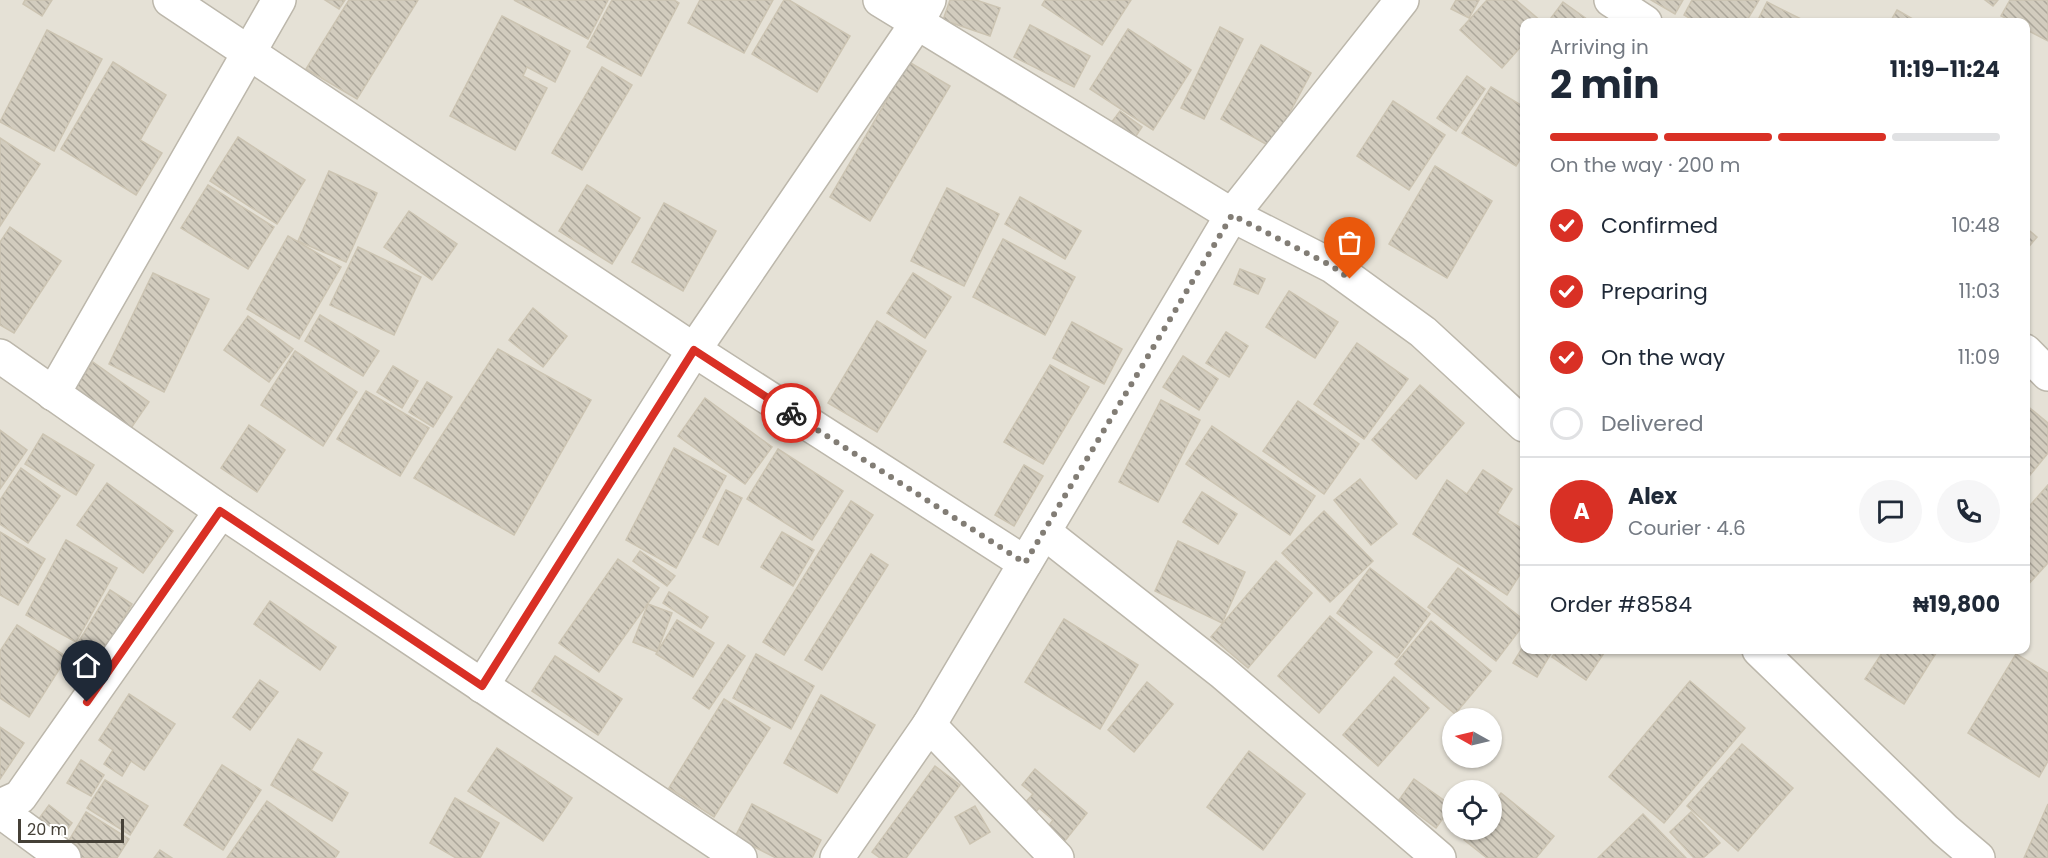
<!DOCTYPE html>
<meta charset="utf-8">
<style>
body{margin:0;font-family:Poppins,sans-serif;background:#f6f6f7;color:#1f2937;height:100vh;display:flex;flex-direction:column;font-size:22px;white-space:nowrap}
*{box-sizing:border-box;margin:0}
p{font-size:20px;color:#747a83}
.icon{flex:none;width:33px;height:33px;fill:none;stroke:currentColor;stroke-width:2;stroke-linecap:round;stroke-linejoin:round}
.map{position:relative;flex:1;overflow:hidden}
.sheet{position:absolute;left:1520px;top:18px;width:510px;height:636px;display:flex;flex-direction:column;background:#fff;border-radius:12px;box-shadow:0 2px 4px #0004}
.sheet>*{flex:none}
.needle{width:39px;rotate:278deg}
.buttons{position:absolute;left:1442px;top:708px;display:grid;gap:12px}
.buttons a{display:grid;place-items:center;width:60px;height:60px;border-radius:50%;background:#fff;box-shadow:0 2px 4px #0004;font-size:30px}
.scale{position:absolute;left:18px;bottom:15px;width:106px;box-sizing:border-box;padding-left:6px;border:3px solid #454037;border-top:0;font-size:16px;line-height:21px;white-space:nowrap;color:#454037;-webkit-text-stroke:4px #fff;paint-order:stroke}
.pin{position:absolute;display:grid;place-items:center;width:51px;height:51px;color:#fff;margin:-62px -26px;border-radius:50% 50% 50% 0;rotate:-45deg;box-shadow:0 0 6px #0007}
.pin .icon{rotate:45deg}
.courier{position:absolute;display:grid;place-items:center;width:60px;height:60px;margin:-30px;border:4px solid #d93025;border-radius:50%;background:#fff;color:#222;box-shadow:0 2px 8px #0007}
.overview em{font-style:normal;font-weight:700}
.overview div{display:flex;flex-direction:column-reverse}
.overview{display:flex;align-items:center;justify-content:space-between;height:102px;padding:0 30px}
h1{font-size:39px;font-weight:700;line-height:45px}
.bar{display:grid;grid-template-columns:repeat(4,1fr);gap:9px 6px;align-content:center;height:72px;padding:0 30px}
.bar i{height:8px;border-radius:4px;background:#e0e1e3}
.bar .selected{background:#d93025}
.bar p{grid-column:span 4}
.line{display:flex;align-items:center;gap:15px;padding:0 30px;border-top:2px solid #e0e1e3}
.line div{flex:1}
.round{display:grid;place-items:center;flex:none;width:63px;height:63px;border-radius:32px;background:#f6f6f7}
ol{padding:0 30px;list-style:none}
li{display:flex;align-items:center;gap:18px;height:66px}
li p{margin-inline-start:auto}
li .icon{padding:6px;border-radius:50%;background:#d93025;color:#fff;stroke-width:4}
li:last-child{color:#747a83}
li i{width:33px;height:33px;border:3px solid #e0e1e3;border-radius:50%}
.map>svg:first-child{display:block}
.residential{fill:#e5e1d6;fill-rule:evenodd}
.building{fill:url(#building-back-hatch);stroke:#ccc4b2;stroke-width:1.5}
.lines{fill:none;stroke-linecap:round;stroke-linejoin:round}
.street-casing{stroke:#bcb7ab;stroke-width:36}
.street{stroke:#fff;stroke-width:33}
.done{stroke:#827d75;stroke-width:6;stroke-dasharray:0 10.8}
.route{stroke:#d93025;stroke-width:8}
</style>
<div class="map">
<svg width="2048" height="858" viewBox="0 0 2048 858">
<defs>
<pattern id="building-back-hatch" width="6" height="6" patternUnits="userSpaceOnUse" patternTransform="scale(1.5)"><rect width="6" height="6" fill="#d2ccbe"/><path d="M-1 5l2 2M0 0l6 6M5-1l2 2" fill="none" stroke="#aca79b"/></pattern>
</defs>
<rect width="100%" height="100%" fill="#f2efe8"/>
<path class="residential" d="M0,0H2048V858H0ZM1524,22H2025V650H1524ZM1452,718H1491V758H1452ZM1452,790H1491V830H1452Z"/>
<g class="building">
<path d="M25,0H52L42,16L23,4Z"/>
<path d="M325,0H345L339,9Z"/>
<path d="M349,0H418L357,99L306,69Z"/>
<path d="M514,0H608L588,39Z"/>
<path d="M612,0H674L679,3L641,76L587,47Z"/>
<path d="M700,0H773L744,53L688,23Z"/>
<path d="M784,0H789L850,36L817,92L752,54Z"/>
<path d="M950,0H976L1000,8L990,36L943,20Z"/>
<path d="M1045,0H1131L1102,45L1042,5Z"/>
<path d="M1456,0H1479L1469,18L1451,9Z"/>
<path d="M1487,0H1516L1542,22H1524V43L1502,68L1460,30Z"/>
<path d="M1651,0H1683L1675,14Z"/>
<path d="M1692,0H1759L1746,22H1696L1684,15Z"/>
<path d="M1985,0H1998L1993,6Z"/>
<path d="M2010,0H2048V41L2025,29V22H2014L2001,16Z"/>
<path d="M1563,2L1591,22H1548Z"/>
<path d="M1767,2L1807,22H1757Z"/>
<path d="M1897,10L1918,22H1890Z"/>
<path d="M502,16L570,51L555,82L527,67L523,76L547,88L515,150L450,116Z"/>
<path d="M1030,25L1090,56L1074,87L1014,57Z"/>
<path d="M1220,27L1243,39L1204,119L1181,108Z"/>
<path d="M1128,29L1191,70L1153,130L1090,89Z"/>
<path d="M47,30L102,59L54,151L0,122Z"/>
<path d="M1261,45L1311,73L1271,147L1221,119Z"/>
<path d="M113,62L166,95L140,140L162,153L136,195L61,149Z"/>
<path d="M909,62L950,86L870,221L830,197Z"/>
<path d="M602,67L632,85L582,170L552,153Z"/>
<path d="M1467,76L1485,89L1456,131L1437,118Z"/>
<path d="M1491,87L1524,107V153L1516,166L1462,133Z"/>
<path d="M1393,101L1445,135L1409,190L1357,156Z"/>
<path d="M1120,111L1142,127L1134,139L1111,123Z"/>
<path d="M238,137L305,180L277,224L210,181Z"/>
<path d="M0,138L40,164L0,226Z"/>
<path d="M1435,166L1492,201L1447,278L1389,244Z"/>
<path d="M329,171L377,193L346,262L298,241Z"/>
<path d="M208,185L274,227L248,269L181,228Z"/>
<path d="M587,185L640,218L612,264L559,231Z"/>
<path d="M947,188L999,214L964,286L911,261Z"/>
<path d="M1020,197L1081,231L1065,259L1005,224Z"/>
<path d="M664,203L716,231L683,291L632,262Z"/>
<path d="M409,211L457,244L432,280L384,247Z"/>
<path d="M10,227L61,261L14,333L0,325V242Z"/>
<path d="M2025,227L2037,237L2025,251Z"/>
<path d="M288,236L341,267L299,339L247,309Z"/>
<path d="M1003,239L1075,277L1045,335L973,297Z"/>
<path d="M358,247L421,277L394,335L330,305Z"/>
<path d="M1240,269L1265,279L1258,294L1234,284Z"/>
<path d="M153,273L209,299L164,392L109,364Z"/>
<path d="M913,273L951,297L925,338L887,313Z"/>
<path d="M1289,291L1338,322L1315,358L1266,327Z"/>
<path d="M533,308L567,336L543,367L509,340Z"/>
<path d="M320,315L379,351L363,376L305,341Z"/>
<path d="M248,316L293,349L269,382L224,350Z"/>
<path d="M877,321L926,351L877,432L828,403Z"/>
<path d="M1072,322L1122,349L1104,384L1053,358Z"/>
<path d="M1226,332L1248,346L1229,377L1206,363Z"/>
<path d="M1357,343L1408,379L1364,439L1314,404Z"/>
<path d="M498,349L591,400L514,535L414,478Z"/>
<path d="M295,351L357,392L323,446L261,405Z"/>
<path d="M1183,356L1218,379L1199,410L1163,387Z"/>
<path d="M93,362L149,402L129,431L72,392Z"/>
<path d="M1050,365L1089,387L1043,464L1004,442Z"/>
<path d="M393,366L418,381L402,408L377,392Z"/>
<path d="M427,382L452,397L433,427L409,412Z"/>
<path d="M1420,385L1464,423L1416,479L1372,440Z"/>
<path d="M366,391L429,428L400,476L337,439Z"/>
<path d="M705,398L772,447L745,484L678,436Z"/>
<path d="M1161,400L1200,420L1158,502L1119,482Z"/>
<path d="M1298,401L1359,444L1324,494L1263,451Z"/>
<path d="M2025,404L2048,423V453L2026,480Z"/>
<path d="M249,425L285,450L257,492L221,468Z"/>
<path d="M1212,426L1315,496L1290,535L1186,464Z"/>
<path d="M0,430L27,450L0,489Z"/>
<path d="M43,434L94,465L76,495L25,464Z"/>
<path d="M674,448L726,476L676,568L626,540Z"/>
<path d="M778,449L843,491L812,540L747,499Z"/>
<path d="M1024,465L1043,476L1014,526L995,515Z"/>
<path d="M21,468L60,496L28,543L0,524V500Z"/>
<path d="M1483,470L1512,489L1497,513L1524,530V568L1507,595L1413,534L1447,480L1467,494Z"/>
<path d="M1360,479L1397,524L1371,545L1334,500Z"/>
<path d="M107,483L173,531L143,573L77,525Z"/>
<path d="M2048,485V563L2025,588V511Z"/>
<path d="M726,490L742,498L718,545L703,537Z"/>
<path d="M1202,492L1237,514L1218,544L1183,522Z"/>
<path d="M851,501L873,515L784,655L763,642Z"/>
<path d="M1324,511L1373,561L1330,602L1282,553Z"/>
<path d="M0,532L45,559L18,605L0,595Z"/>
<path d="M782,532L814,550L793,586L761,567Z"/>
<path d="M66,540L117,568L76,642L26,615Z"/>
<path d="M1178,541L1245,572L1222,623L1155,591Z"/>
<path d="M640,551L675,576L667,586L633,561Z"/>
<path d="M871,554L888,565L822,670L805,660Z"/>
<path d="M618,559L659,588L599,672L559,643Z"/>
<path d="M1276,561L1312,593L1248,668L1211,637Z"/>
<path d="M1370,568L1430,614L1397,658L1337,613Z"/>
<path d="M1458,568L1524,620V624L1496,661L1428,607Z"/>
<path d="M110,590L132,604L98,660L76,646Z"/>
<path d="M669,592L708,617L701,628L663,603Z"/>
<path d="M270,601L336,647L320,670L254,624Z"/>
<path d="M648,604L672,613L657,652L633,642Z"/>
<path d="M1330,616L1372,652L1319,713L1278,676Z"/>
<path d="M1064,619L1138,665L1100,729L1025,682Z"/>
<path d="M677,620L714,643L693,677L656,654Z"/>
<path d="M1431,621L1491,671L1455,714L1395,664Z"/>
<path d="M17,625L67,657L29,717L0,698V651Z"/>
<path d="M728,645L745,656L709,709L693,698Z"/>
<path d="M1524,645V650H1553L1537,677L1513,663Z"/>
<path d="M1557,650H1599L1604,653L1586,680L1552,657Z"/>
<path d="M1884,650H1938L1904,704L1865,679Z"/>
<path d="M756,654L814,686L791,729L733,698Z"/>
<path d="M2016,654L2048,673V761L2039,777L1968,733Z"/>
<path d="M555,656L622,699L598,735L532,691Z"/>
<path d="M1394,677L1429,708L1378,766L1343,735Z"/>
<path d="M260,680L278,692L250,730L233,717Z"/>
<path d="M1690,681L1745,728L1664,823L1609,777Z"/>
<path d="M1147,682L1173,704L1134,752L1108,730Z"/>
<path d="M129,694L175,724L144,770L131,761L122,776L104,764L113,750L99,740Z"/>
<path d="M821,695L875,725L837,793L784,763Z"/>
<path d="M724,699L770,728L714,817L669,788Z"/>
<path d="M0,727L24,743L0,779Z"/>
<path d="M298,739L322,753L311,770L348,793L332,821L271,785Z"/>
<path d="M1742,744L1793,788L1738,851L1687,806Z"/>
<path d="M497,748L572,798L543,841L468,791Z"/>
<path d="M1249,751L1305,794L1263,850L1207,807Z"/>
<path d="M81,760L104,775L91,796L67,783Z"/>
<path d="M222,765L261,790L223,850L184,825Z"/>
<path d="M935,766L960,785L906,858H880L872,852Z"/>
<path d="M1035,769L1087,813L1064,842L1047,828L1053,820L1039,808L1032,817L1021,807L1033,794L1022,785Z"/>
<path d="M1414,779L1452,806L1436,828L1399,800Z"/>
<path d="M105,780L148,806L130,835L87,808Z"/>
<path d="M1501,793L1554,836L1536,858H1487L1464,840L1472,830H1491V806Z"/>
<path d="M455,798L499,823L480,858H456L430,843Z"/>
<path d="M267,801L339,852L335,858H227Z"/>
<path d="M752,804L821,840L812,858H776L735,837Z"/>
<path d="M2048,804V858H2024Z"/>
<path d="M49,805L72,823L58,842L35,824Z"/>
<path d="M975,806L990,832L970,844L955,817Z"/>
<path d="M86,812L129,839L117,858H83L65,847Z"/>
<path d="M1691,812L1720,843L1703,858H1694L1670,832Z"/>
<path d="M1643,814L1686,858H1598Z"/>
<path d="M160,850L172,858H154Z"/>
</g>
<g class="lines">
<defs>
<g id="street">
<path d="M170,0L694,350L1025,563"/>
<path d="M880,0L1232,215L1332,266L1423,332L1524,425"/>
<path d="M1611,0L1645,22"/>
<path d="M2025,351L2048,374"/>
<path d="M0,356L221,511L740,858"/>
<path d="M53,394L279,0"/>
<path d="M1044,532L1222,672L1439,858"/>
<path d="M1759,650L1945,830L1978,858"/>
<path d="M482,686L694,350L917,23L929,0"/>
<path d="M929,725L1057,858"/>
<path d="M0,806L20,797L221,511"/>
<path d="M0,811L64,858"/>
<path d="M837,858L929,725L1232,215L1402,0"/>
</g>
</defs>
<use href="#street" class="street-casing"/>
<use href="#street" class="street"/>
</g>
<g class="lines">
<path class="done" d="M791,413L1025,563L1232,215L1332,266L1350,279"/>
<path class="route" d="M87,702L220,511L482,686L694,350L791,413"/>
</g>
</svg>
<div class="buttons">
<a><svg class="needle" viewBox="-14 -14 28 28"><path d="M0-13l5 13h-10z" fill="#e53935"/><path d="M0 13l5-13h-10z" fill="#747a83"/></svg></a>
<a><svg class="icon" aria-label="locate" viewBox="0 0 24 24"><circle cx="12" cy="12" r="6"/><path d="M12 2v4M12 18v4M2 12h4M18 12h4"/></svg></a>
</div>
<div class="scale">20 m</div>
<div class="pin" style="left:1350px;top:279px;background:#ea580c"><svg class="icon" aria-label="bag" viewBox="0 0 24 24"><path d="M5 8h14l-1 12H6zM9 8a3 3 0 0 1 6 0"/></svg></div>
<div class="pin" style="left:87px;top:702px;background:#1f2937"><svg class="icon" aria-label="home" viewBox="0 0 24 24"><path d="M3 11l9-7 9 7M6 9v11h12V9"/></svg></div>
<div class="courier" style="left:791px;top:413px"><svg class="icon" aria-label="bike" viewBox="0 0 24 24"><circle cx="6" cy="16" r="4"/><circle cx="18" cy="16" r="4"/><path d="M6 16l4-8h5l3 8M10 8l3 8H6M13 5h3"/></svg></div>
<section class="sheet">
<div class="overview"><div><h1>2 min</h1><p>Arriving in</p></div><em>11:19–11:24</em></div>
<div class="bar"><i class="selected"></i><i class="selected"></i><i class="selected"></i><i></i><p>On the way · 200 m</p></div>
<ol>
<li><svg class="icon" aria-label="check" viewBox="0 0 24 24"><path d="M5 12l5 5 9-10"/></svg>Confirmed<p>10:48</p></li>
<li><svg class="icon" aria-label="check" viewBox="0 0 24 24"><path d="M5 12l5 5 9-10"/></svg>Preparing<p>11:03</p></li>
<li><svg class="icon" aria-label="check" viewBox="0 0 24 24"><path d="M5 12l5 5 9-10"/></svg>On the way<p>11:09</p></li>
<li><i></i>Delivered</li>
</ol>
<div class="line" style="height:108px"><b class="round" style="background:#d93025;color:#fff">A</b><div><b>Alex</b><p>Courier · 4.6</p></div><a class="round"><svg class="icon" aria-label="chat" viewBox="0 0 24 24"><path d="M4 5h16v11H9l-5 4z"/></svg></a><a class="round"><svg class="icon" aria-label="phone" viewBox="0 0 24 24"><path d="M5 4h4l2 5-3 2q2 4 5 5l2-3 5 2v4C11 20 4 13 5 4z"/></svg></a></div>
<div class="line" style="height:78px"><div>Order #8584</div><b>₦19,800</b></div>
</section>
</div>
